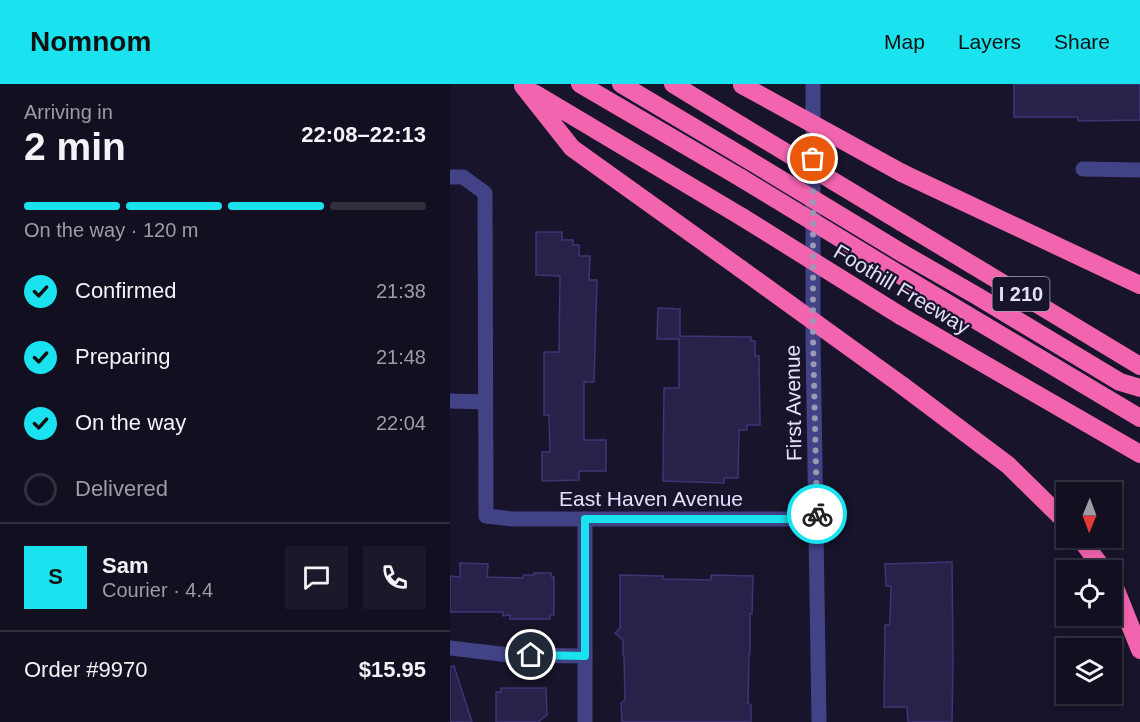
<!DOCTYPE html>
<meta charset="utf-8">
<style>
body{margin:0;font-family:Arial,sans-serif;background:#1a1829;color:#f1f3f6;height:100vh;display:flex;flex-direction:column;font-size:22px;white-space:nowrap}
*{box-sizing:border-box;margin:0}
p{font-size:20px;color:#9c9ca5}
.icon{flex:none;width:33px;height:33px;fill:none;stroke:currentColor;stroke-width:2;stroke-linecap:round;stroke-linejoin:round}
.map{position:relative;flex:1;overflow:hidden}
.panel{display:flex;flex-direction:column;background:#110f20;width:450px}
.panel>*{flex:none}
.needle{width:39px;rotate:181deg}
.buttons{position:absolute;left:606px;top:398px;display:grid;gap:12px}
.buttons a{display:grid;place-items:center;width:66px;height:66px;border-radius:0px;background:#110f20;box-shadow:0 3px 9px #0003,0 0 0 2px #302f3e;font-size:30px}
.pin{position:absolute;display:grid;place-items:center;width:51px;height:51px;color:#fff;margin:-26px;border:3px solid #fff;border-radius:50%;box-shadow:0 2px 6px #0007}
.courier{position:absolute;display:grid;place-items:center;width:60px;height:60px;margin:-30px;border:4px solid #1ae2ee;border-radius:50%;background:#fff;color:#222;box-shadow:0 2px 8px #0007}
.head em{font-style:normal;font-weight:600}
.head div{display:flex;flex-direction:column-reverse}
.head{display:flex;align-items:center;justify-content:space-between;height:102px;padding:0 24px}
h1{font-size:39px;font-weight:600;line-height:45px}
.bar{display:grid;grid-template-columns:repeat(4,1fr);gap:9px 6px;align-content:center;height:72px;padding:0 24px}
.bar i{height:8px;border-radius:4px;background:#302f3e}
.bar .selected{background:#1ae2ee}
.bar p{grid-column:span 4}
.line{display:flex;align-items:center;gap:15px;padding:0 24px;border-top:2px solid #302f3e}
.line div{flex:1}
.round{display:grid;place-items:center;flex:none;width:63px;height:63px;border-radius:0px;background:#1a1829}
ol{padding:0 24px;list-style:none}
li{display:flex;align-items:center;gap:18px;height:66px}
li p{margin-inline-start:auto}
li .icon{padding:6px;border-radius:50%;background:#1ae2ee;color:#111;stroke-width:4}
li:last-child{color:#9c9ca5}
li i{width:33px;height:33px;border:3px solid #302f3e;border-radius:50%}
header{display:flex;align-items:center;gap:36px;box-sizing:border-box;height:84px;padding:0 30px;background:#1ae2ee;color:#111}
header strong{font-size:28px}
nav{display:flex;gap:33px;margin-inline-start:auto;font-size:21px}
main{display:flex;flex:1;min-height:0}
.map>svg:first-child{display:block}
.building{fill:#28214a;stroke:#3f3575;stroke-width:1.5}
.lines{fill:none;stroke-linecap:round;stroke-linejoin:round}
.minor{stroke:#424386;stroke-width:15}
.tertiary{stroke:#424386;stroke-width:15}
.motorway{stroke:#f364af;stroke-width:18}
.motorway-bridge{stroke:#f364af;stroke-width:18}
.done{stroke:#9b99b4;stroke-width:6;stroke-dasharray:0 10.8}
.route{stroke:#1ae2ee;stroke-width:8}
.labels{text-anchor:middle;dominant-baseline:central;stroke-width:4.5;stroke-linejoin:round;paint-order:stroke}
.shield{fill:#17142b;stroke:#a5a3be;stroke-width:1.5}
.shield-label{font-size:20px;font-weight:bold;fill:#e2e0fd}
.street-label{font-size:21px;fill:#e2e0fd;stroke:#17142b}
</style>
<header>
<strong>Nomnom</strong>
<nav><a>Map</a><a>Layers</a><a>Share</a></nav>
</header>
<main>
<section class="panel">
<div class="head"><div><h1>2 min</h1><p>Arriving in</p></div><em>22:08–22:13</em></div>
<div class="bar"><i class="selected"></i><i class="selected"></i><i class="selected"></i><i></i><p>On the way · 120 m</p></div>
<ol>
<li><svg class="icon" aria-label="check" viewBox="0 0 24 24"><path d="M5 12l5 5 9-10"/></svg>Confirmed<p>21:38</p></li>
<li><svg class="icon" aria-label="check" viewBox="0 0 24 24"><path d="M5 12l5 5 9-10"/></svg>Preparing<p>21:48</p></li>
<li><svg class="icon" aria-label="check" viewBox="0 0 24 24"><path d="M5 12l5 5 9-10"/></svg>On the way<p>22:04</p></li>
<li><i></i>Delivered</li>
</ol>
<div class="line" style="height:108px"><b class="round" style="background:#1ae2ee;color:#111">S</b><div><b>Sam</b><p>Courier · 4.4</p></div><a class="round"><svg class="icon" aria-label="chat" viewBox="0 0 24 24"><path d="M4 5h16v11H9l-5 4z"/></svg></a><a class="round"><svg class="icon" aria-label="phone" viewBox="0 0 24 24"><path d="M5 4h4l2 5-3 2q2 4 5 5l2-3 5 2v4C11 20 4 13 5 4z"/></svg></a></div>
<div class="line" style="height:78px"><div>Order #9970</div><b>$15.95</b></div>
</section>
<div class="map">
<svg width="690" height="638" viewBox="0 0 690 638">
<rect width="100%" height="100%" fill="#17142b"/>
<g class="building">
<path d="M564,0H690V36L628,37V33H564Z"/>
<path d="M86,148H112V156H123V161H129V172H140L139,196H147L144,298H134V356H156V387H129V396L92,397V368H100L99,331H94V268H109L110,192L86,191Z"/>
<path d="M208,224L230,225V252L301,253V257H305V272H309L310,338V341H297V346H289L288,394H274V399L213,397L214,304H229V255H207Z"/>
<path d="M502,478L503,579L502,638H458L457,623H434L435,541H439L440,538L441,502H436L435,480Z"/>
<path d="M10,479L38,480L37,493L72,494L74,491H84V489H101L102,493H104V531H100V535H60V531L53,532V528H0V492L10,493Z"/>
<path d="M170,491L213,492V495L261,496V491L303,492L302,530H300V570H299L298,619L301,621V638H172L171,619L175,616L174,573L173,571V556L165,549L170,544Z"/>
<path d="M4,582L22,638H0V583Z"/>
<path d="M51,604H96L97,631L88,638H46V608H51Z"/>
</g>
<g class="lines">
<g class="minor">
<path d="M633,85L690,86"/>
<path d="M0,93H13L35,109L36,432L63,435H367"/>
<path d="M0,317L35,318"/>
<path d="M135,435V638"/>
<path d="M0,564L59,571L135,572"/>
</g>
<path class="tertiary" d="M363,0V255L369,638"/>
<g class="motorway">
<path d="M130,0L291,94"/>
<path d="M171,0L292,72"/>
<path d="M223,0L292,42"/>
<path d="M73,2L122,64L291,185"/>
<path d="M84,9L292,133"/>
<path d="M452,89L690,201"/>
<path d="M451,138L690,282"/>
<path d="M452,169L527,212L670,298L690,304"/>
<path d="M452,192L690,334"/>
<path d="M451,232L690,370"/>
<path d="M453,302L558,381L616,438"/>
<path d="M629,453L654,486"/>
<path d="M662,496L690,566"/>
</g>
<g class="motorway-bridge">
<path d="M292,1L452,89"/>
<path d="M292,42L451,138"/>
<path d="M292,72L452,169"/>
<path d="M291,94L452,192"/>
<path d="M292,133L451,232"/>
<path d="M291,185L453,302"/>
</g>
</g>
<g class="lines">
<path class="done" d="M363,75V255L367,430"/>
<path class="route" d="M81,571L135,572V435H367V430"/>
</g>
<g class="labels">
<rect class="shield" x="542.5" y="193" width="57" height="34" rx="4.5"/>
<g class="shield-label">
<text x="571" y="210">I 210</text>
</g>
<g class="street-label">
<text transform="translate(452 205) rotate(31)">Foothill Freeway</text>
<text transform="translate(343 319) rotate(-91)">First Avenue</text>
<text x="201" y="414">East Haven Avenue</text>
</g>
</g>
</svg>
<div class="buttons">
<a><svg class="needle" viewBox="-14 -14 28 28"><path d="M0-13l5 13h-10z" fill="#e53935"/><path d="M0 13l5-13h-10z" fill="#9c9ca5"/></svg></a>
<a><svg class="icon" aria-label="locate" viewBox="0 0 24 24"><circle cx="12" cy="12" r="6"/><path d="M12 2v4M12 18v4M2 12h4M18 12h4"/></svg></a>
<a><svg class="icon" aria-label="layers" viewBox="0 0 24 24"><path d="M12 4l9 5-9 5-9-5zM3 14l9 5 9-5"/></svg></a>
</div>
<div class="pin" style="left:363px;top:75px;background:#ea580c"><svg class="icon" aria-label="bag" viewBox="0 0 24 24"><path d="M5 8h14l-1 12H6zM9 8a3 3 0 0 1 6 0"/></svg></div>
<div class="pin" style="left:81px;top:571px;background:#1f2937"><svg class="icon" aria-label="home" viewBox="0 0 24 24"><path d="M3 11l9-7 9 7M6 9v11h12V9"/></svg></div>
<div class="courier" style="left:367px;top:430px"><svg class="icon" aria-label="bike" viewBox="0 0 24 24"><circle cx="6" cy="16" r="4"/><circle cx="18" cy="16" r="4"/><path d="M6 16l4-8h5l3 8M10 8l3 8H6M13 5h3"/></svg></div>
</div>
</main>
